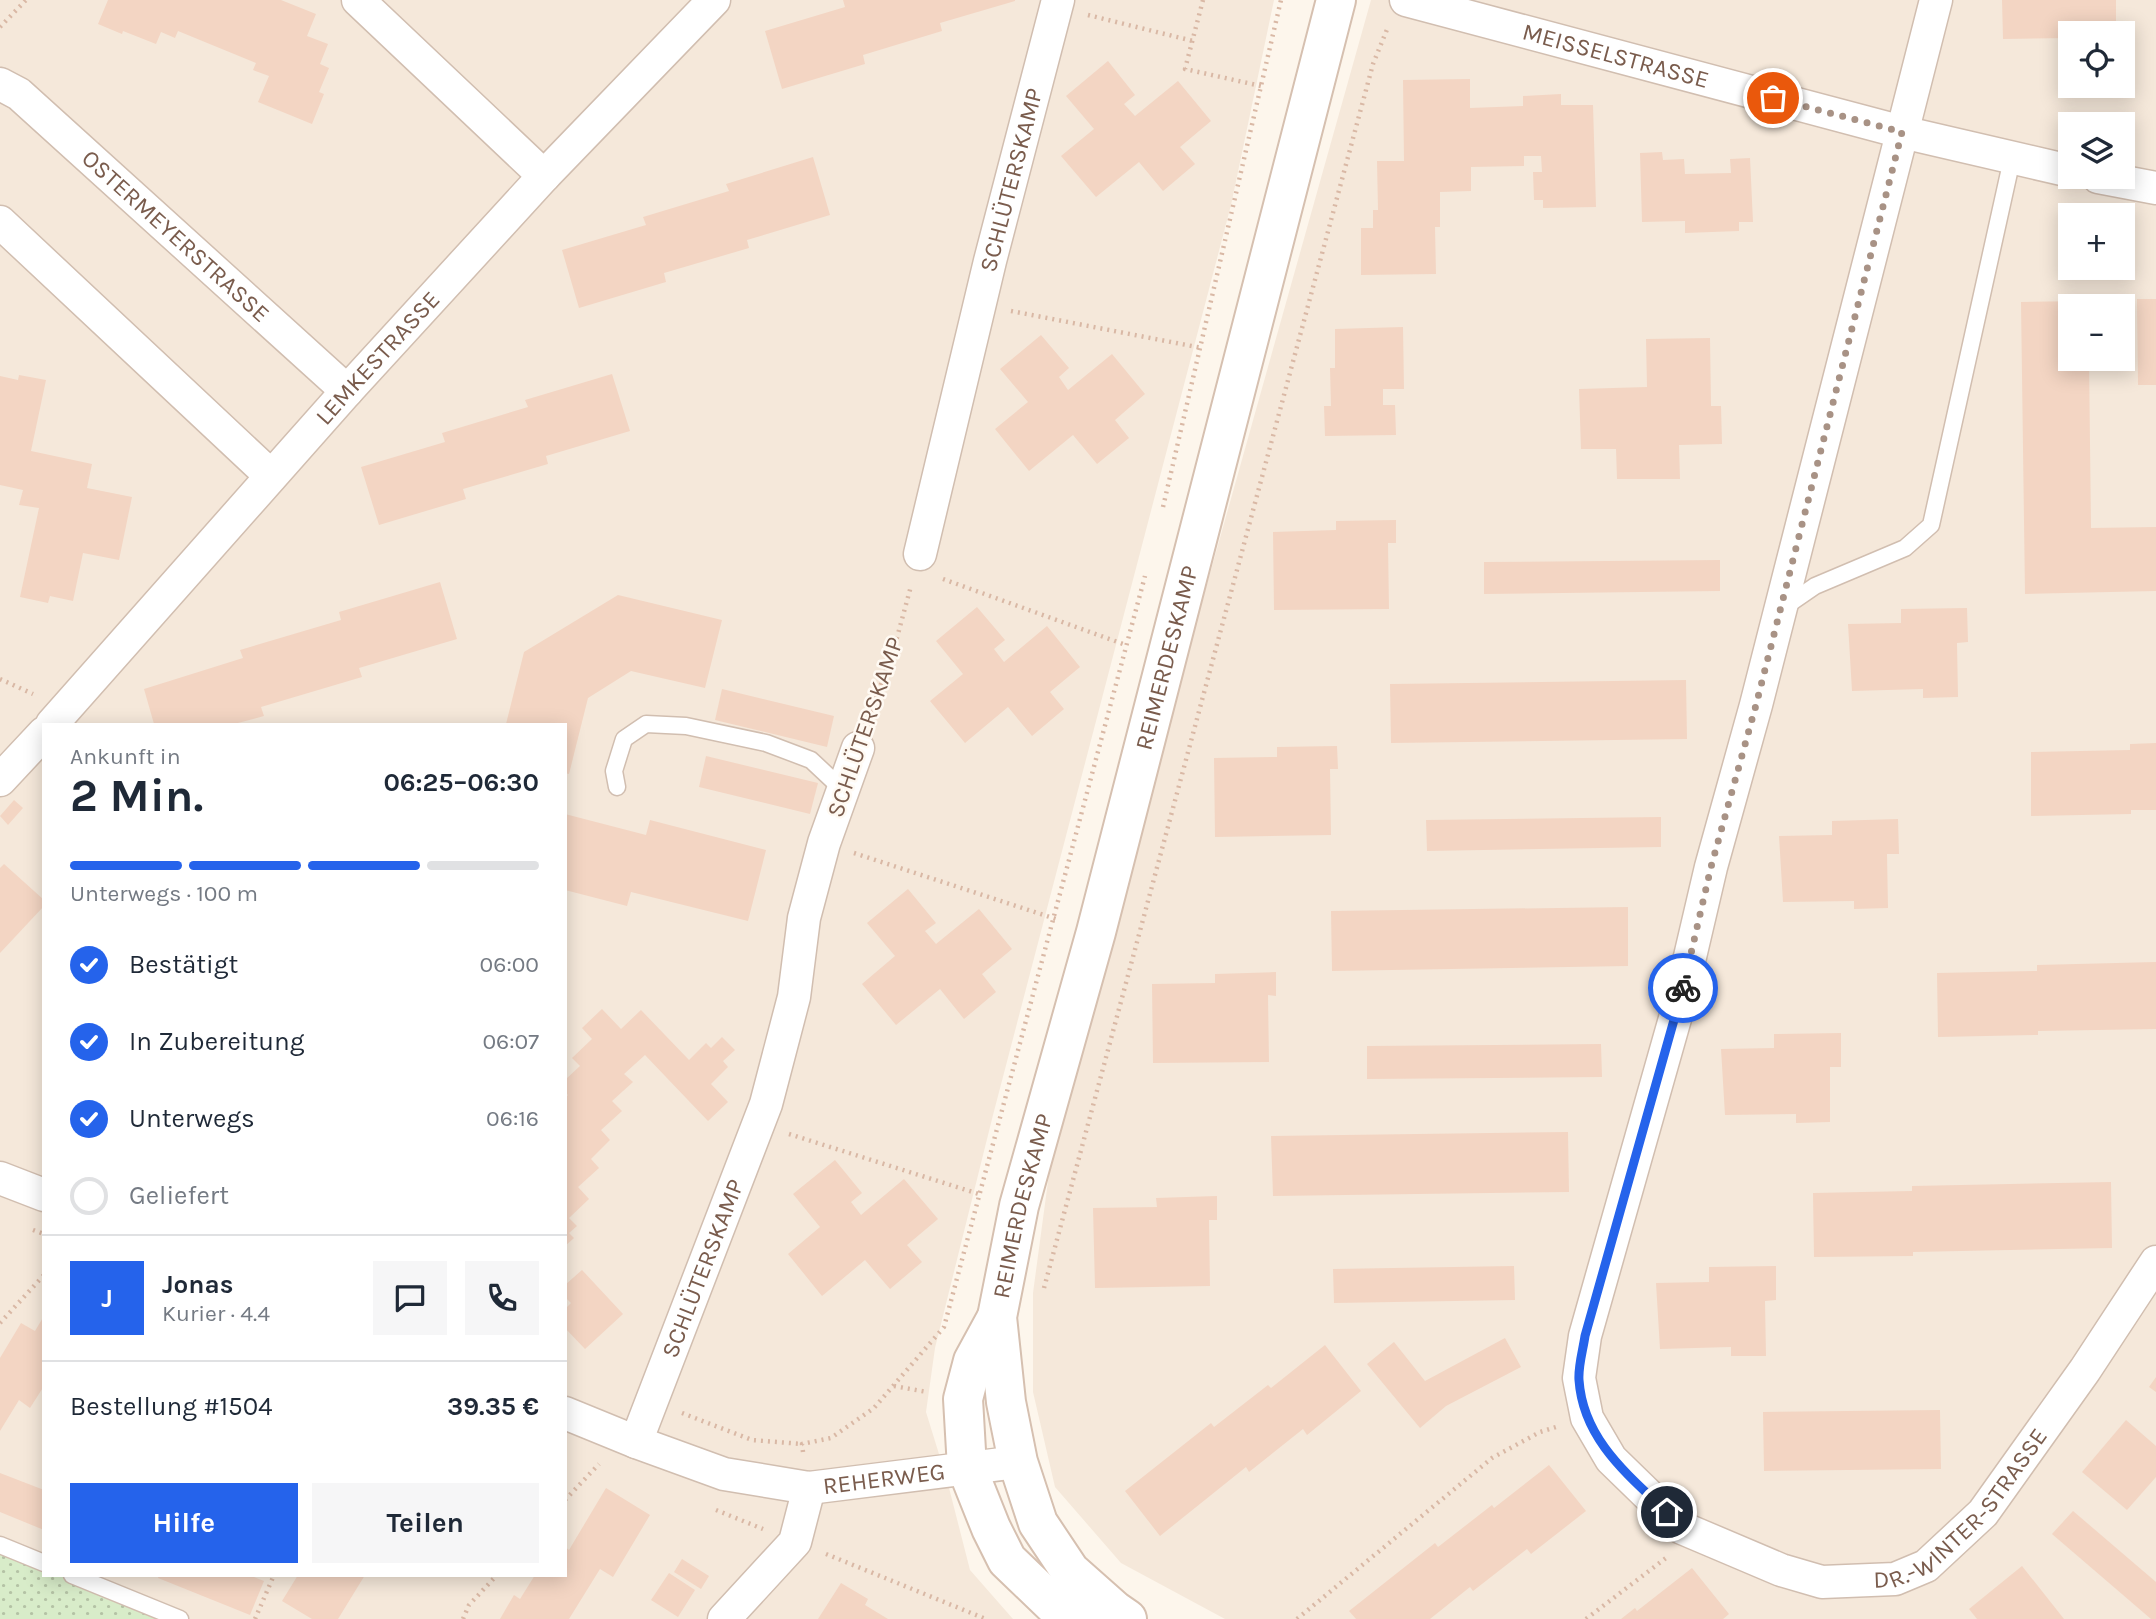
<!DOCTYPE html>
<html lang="de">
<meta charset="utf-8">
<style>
body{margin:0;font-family:Karla,sans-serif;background:#f6f6f7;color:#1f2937;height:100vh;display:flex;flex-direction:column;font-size:26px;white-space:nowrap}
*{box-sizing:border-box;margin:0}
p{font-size:23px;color:#747a83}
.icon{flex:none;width:38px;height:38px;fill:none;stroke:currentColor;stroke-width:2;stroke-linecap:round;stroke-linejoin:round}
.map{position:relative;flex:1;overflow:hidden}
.panel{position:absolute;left:42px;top:723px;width:525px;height:854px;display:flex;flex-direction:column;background:#fff;border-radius:0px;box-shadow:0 4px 18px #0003}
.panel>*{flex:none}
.controls{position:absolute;left:2058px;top:21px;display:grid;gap:14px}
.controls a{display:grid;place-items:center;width:77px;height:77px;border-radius:0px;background:#fff;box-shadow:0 4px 18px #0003;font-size:35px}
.pin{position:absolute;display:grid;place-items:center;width:60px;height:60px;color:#fff;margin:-30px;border:4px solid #fff;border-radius:50%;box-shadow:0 2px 7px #0007}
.courier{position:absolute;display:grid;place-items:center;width:70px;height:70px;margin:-35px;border:5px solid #2563eb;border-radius:50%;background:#fff;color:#222;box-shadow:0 2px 9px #0007}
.overview em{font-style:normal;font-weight:700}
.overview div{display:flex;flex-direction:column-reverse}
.overview{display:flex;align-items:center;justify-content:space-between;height:119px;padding:0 28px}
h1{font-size:46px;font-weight:700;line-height:52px}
.bar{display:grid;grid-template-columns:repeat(4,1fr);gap:10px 7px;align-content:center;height:84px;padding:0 28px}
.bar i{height:9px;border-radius:5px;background:#e0e1e3}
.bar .on{background:#2563eb}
.bar p{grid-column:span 4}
.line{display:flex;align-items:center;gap:18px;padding:0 28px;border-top:2px solid #e0e1e3}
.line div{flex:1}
.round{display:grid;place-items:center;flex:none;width:74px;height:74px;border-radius:0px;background:#f6f6f7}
ol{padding:0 28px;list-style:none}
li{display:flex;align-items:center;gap:21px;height:77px}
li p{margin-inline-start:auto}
li .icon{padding:7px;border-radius:50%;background:#2563eb;color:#fff;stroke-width:4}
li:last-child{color:#747a83}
li i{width:38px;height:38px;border:4px solid #e0e1e3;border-radius:50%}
.primary-button{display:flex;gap:14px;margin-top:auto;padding:14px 28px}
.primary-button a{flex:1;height:80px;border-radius:0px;background:#2563eb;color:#fff;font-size:28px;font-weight:700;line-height:80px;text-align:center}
.primary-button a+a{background:#f6f6f7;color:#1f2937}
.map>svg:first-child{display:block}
.residential{fill:#f5e8da;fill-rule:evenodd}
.grass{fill:url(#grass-dots)}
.building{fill:#f3d5c3}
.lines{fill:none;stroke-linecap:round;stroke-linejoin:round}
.lane-casing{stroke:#d1beb0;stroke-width:19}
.street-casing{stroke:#d1beb0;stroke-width:35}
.secondary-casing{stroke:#d6c0b0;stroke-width:42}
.path{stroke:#d9b8a5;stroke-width:4.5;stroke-dasharray:2 5;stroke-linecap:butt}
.lane{stroke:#fff;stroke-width:16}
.street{stroke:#fff;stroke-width:32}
.secondary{stroke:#fff;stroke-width:38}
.done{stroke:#a89285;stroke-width:7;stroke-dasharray:0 12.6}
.route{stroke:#2563eb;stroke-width:9}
.labels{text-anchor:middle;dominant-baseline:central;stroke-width:5;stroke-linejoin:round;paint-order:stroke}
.street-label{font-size:24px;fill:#7a5c4d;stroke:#fffaf3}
</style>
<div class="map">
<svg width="2156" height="1619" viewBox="0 0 2156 1619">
<defs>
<pattern id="grass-dots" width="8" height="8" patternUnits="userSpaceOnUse" patternTransform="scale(1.75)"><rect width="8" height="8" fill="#d8ecc9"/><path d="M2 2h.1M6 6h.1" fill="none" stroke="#b4c2a5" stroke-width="1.8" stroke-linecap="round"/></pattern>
</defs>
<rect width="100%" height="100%" fill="#fdf6ec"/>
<g class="residential">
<path d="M0,0H1274L1231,205L993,1115L935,1348L926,1412L947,1480L970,1570L1013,1619H180L72,1575H565V724H44V1563L0,1545Z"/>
<path d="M1371,0H2156V1619H1225L1121,1563L1055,1487L1033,1392V1293L1056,1122ZM2070,33H2123V86H2070ZM2070,124H2123V177H2070ZM2070,215H2123V268H2070ZM2070,306H2123V359H2070Z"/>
</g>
<path class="grass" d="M0,1545L44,1563V1575H72L180,1619H0Z"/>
<g class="building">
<path d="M108,0H281L316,14L307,36L328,44L320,64L329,68L319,92L324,94L312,124L258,102L269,76L253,70L256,63L178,31L175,38L161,32L156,44L123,31L122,34L98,24Z"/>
<path d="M843,0H1015V1L940,23L942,31L863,55L865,64L782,89L765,31L845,7Z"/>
<path d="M2002,0H2116V33H2070V38L2003,39Z"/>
<path d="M1108,61L1135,95L1124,104L1135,116L1178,81L1211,121L1180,147L1195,164L1163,191L1139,162L1096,197L1061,156L1094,129L1066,96Z"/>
<path d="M1470,79V108L1523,106V96L1561,94V105H1593L1596,207L1543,208V200H1534L1533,172H1542L1541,156H1524V166L1471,167V191L1440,192V227H1435L1436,274L1361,275V228H1373V210H1378L1377,161H1404L1403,80Z"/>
<path d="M1662,152L1663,160L1684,159L1685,174L1731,173L1730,159L1750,158L1753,222H1739V231L1685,233V221L1642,222L1640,153Z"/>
<path d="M813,157L830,215L747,240L749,248L664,273L666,282L579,308L562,250L646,225L643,217L729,191L726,184Z"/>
<path d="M2137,299H2156V385H2138Z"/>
<path d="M2088,301V306H2070V359H2089L2091,528L2156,527V591L2025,594L2021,302Z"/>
<path d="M1403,327L1404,389H1383V405H1395L1396,435L1325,436L1324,406H1331L1330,368H1335V329Z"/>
<path d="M1041,335L1069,368L1059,377L1068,390L1112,354L1145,394L1115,420L1129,438L1097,464L1073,435L1029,471L995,429L1028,402L1000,369Z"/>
<path d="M1710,338L1711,406H1721L1722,444L1679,445L1680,479H1617L1616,449H1581L1579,389L1647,387L1646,339Z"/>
<path d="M612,374L630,431L546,456L548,464L463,489L466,499L379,525L361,467L445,442L442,433L528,407L525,400Z"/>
<path d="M19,375L46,380L31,451L92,464L87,488L132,497L119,560L83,553L73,601L50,596L48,603L20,597L39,508L19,505L23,490L0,485V376L18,380Z"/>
<path d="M1396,520V543H1388L1389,609L1274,610L1273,532L1336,530V521Z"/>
<path d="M1720,560V591L1484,594V562Z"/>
<path d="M440,582L457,639L359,668L362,677L261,707L264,716L234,724H154L144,689L243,658L240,650L341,620L339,612Z"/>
<path d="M618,595L722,620L705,688L631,671L588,698L569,774L565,773V724H506L524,652Z"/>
<path d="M977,607L1005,640L994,649L1004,662L1047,626L1080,667L1050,692L1064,709L1032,736L1008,707L965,743L930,701L963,674L936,641Z"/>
<path d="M1967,608L1968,642L1957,643L1958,697L1923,698V689L1852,691L1848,624L1901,623V609Z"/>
<path d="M1686,680L1687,739L1391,743L1390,684Z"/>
<path d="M722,689L834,716L827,747L715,720Z"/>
<path d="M2156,743V810H2131V814L2031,816V752L2130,750V744Z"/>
<path d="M1337,746L1338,769H1330L1331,835L1215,837L1214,758L1277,757V747Z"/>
<path d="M706,756L818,783L810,814L699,787Z"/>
<path d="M14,800L23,808L8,825L0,816Z"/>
<path d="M565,814L646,835L650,820L766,850L748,921L631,892L627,906L565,890Z"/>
<path d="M1661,817V847L1427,851L1426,820Z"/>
<path d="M1898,819L1899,854H1887L1888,908L1854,909V901L1783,902L1779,836L1832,835V821Z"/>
<path d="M4,864L44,900V906L0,953V868Z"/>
<path d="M908,889L936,923L925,931L936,944L979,909L1012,949L982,974L996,992L964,1019L940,989L896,1025L862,984L895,956L867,923Z"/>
<path d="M1628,907V966L1332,971L1331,911Z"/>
<path d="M2156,962V1029L2038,1031V1035L1938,1037L1937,973L2037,971V965Z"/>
<path d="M1276,972V996L1268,995L1269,1062L1153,1063L1152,984L1215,983V974Z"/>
<path d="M602,1009L621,1029L641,1010L689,1060L706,1043L711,1048L722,1037L735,1050L723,1061L728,1067L711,1084L728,1102L708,1121L645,1055L624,1074L633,1082L612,1101L622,1111L601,1130L610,1140L591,1159L599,1168L578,1187L589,1199L569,1218L577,1226L569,1233L574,1238L565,1246V1098L568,1095L565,1092V1080L580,1066L572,1058L592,1039L582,1028Z"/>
<path d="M1841,1033V1067H1830V1122L1796,1123V1114L1725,1115L1721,1049L1774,1048V1034Z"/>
<path d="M1601,1044L1602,1077L1367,1079V1046Z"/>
<path d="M1568,1132L1569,1192L1273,1196L1271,1136Z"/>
<path d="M835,1160L862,1193L851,1202L861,1215L904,1179L938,1219L907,1245L922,1262L890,1289L865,1260L822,1296L788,1254L820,1227L793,1194Z"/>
<path d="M2111,1182L2112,1248L1913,1252V1256L1814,1257L1813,1193L1912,1191V1186Z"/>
<path d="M1217,1196V1220H1209L1210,1286L1095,1288L1093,1208L1157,1207L1156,1198Z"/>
<path d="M1514,1266L1515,1300L1334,1303L1333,1269Z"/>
<path d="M1776,1266V1300L1765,1301L1766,1356H1731V1347L1660,1349L1656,1283L1709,1282V1267Z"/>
<path d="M582,1270L623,1314L585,1349L565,1328V1309L571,1303L565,1297V1285Z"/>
<path d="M44,1316V1386L30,1408L19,1400L0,1431V1358L21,1323L35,1331Z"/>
<path d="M1505,1338L1521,1367L1446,1406L1420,1428L1367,1364L1394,1342L1425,1381Z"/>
<path d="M1325,1345L1361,1391L1307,1435L1303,1429L1249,1472L1246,1467L1160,1536L1125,1491L1211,1423L1214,1427L1268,1385L1271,1388Z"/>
<path d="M2156,1377V1392L2149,1387Z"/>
<path d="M1940,1410L1941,1469L1764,1471L1763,1412Z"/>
<path d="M2126,1420L2156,1446V1477L2127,1510L2082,1472Z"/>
<path d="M1549,1465L1586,1511L1531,1554L1527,1549L1473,1591L1470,1587L1430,1619H1356L1349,1611L1435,1543L1438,1547L1492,1505L1494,1508Z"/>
<path d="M0,1473L44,1490V1530L0,1512Z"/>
<path d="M606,1488L650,1515L613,1577L600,1569L569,1619H500L514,1595L520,1599L535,1575H565V1547L569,1550Z"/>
<path d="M2073,1511L2156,1582V1619H2151L2052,1534Z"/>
<path d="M682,1559L709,1576L701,1589L674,1572Z"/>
<path d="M2022,1566L2064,1619H1977L1969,1609Z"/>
<path d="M1692,1568L1729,1614L1723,1619H1621L1635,1608L1637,1611Z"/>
<path d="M669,1573L695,1590L678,1617L651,1600Z"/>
<path d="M159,1575H249L264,1581L250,1615L158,1578Z"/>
<path d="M298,1575H365L338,1619H312L282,1601Z"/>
<path d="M841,1583L868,1599L865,1605L888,1619H818Z"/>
</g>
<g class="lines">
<defs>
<g id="lane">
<path d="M1783,608L1815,586L1905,548L1931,525L2012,159"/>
<path d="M617,787L614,771L624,739L646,724L686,726L766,743L811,760L843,790"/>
<path d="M0,1545L44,1563"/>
<path d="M72,1575L180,1619"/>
</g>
<g id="street">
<path d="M358,0L544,176"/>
<path id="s1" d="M1406,0L1902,132L2070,171"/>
<path id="s2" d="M1936,0L1756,705L1711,867L1678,1008L1585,1336L1579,1378L1587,1418L1611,1459L1682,1528L1781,1570L1822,1582L1895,1579L1926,1566L1983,1513L2085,1370L2156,1262"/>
<path id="s3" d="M0,84L19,94L347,391"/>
<path d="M2098,177L2156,188"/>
<path d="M0,222L271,476"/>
<path id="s4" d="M920,554L990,261L1058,0"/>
<path id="s5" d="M52,724L347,391L544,176L714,0"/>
<path d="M0,780L44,733"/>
<path d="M0,1178L44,1195"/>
<path id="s6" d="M565,1413L636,1442L724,1474L809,1488L1018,1462"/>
<path id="s7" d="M636,1442L766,1104L794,997L804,918L824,843L858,748"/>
<path d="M724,1619L795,1542L809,1488"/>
</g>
<g id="secondary">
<path d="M997,1317L973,1361L963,1399L967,1468L991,1528L1007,1560L1058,1609L1089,1619"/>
<path id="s8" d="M1127,1619L1114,1610L1070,1571L1038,1523L1018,1462L1006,1402L997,1317L1019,1206L1096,932L1336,0"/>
</g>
</defs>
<use href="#lane" class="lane-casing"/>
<use href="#street" class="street-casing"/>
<use href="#secondary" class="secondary-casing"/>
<g class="path">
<path d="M1203,0L1185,69L1261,86"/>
<path d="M1088,15L1193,41"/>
<path d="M0,27L26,0"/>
<path d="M1011,311L1202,348"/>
<path d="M1163,507L1281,0"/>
<path d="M943,579L1126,645"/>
<path d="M0,679L33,694"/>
<path d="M869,718L895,645L911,586"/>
<path d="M854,853L1056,919"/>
<path d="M789,1134L979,1194"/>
<path d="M33,1230L44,1234"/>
<path d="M1044,1288L1373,64L1388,27"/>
<path d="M0,1323L44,1275"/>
<path d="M894,1386L927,1392"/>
<path d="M682,1413L752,1440L802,1444"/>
<path d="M803,1452L802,1444L831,1438L874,1408L944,1327L1145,576"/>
<path d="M565,1500L599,1464"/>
<path d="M716,1510L763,1529"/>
<path d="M826,1554L986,1619"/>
<path d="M255,1619L274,1575"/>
<path d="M463,1619L469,1605L497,1575"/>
<path d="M1297,1619L1492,1458L1540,1432L1556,1427"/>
<path d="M1586,1619L1666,1558"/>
</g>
<use href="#lane" class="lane"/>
<use href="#street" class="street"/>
<use href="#secondary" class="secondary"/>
</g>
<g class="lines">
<path class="done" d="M1683,988L1711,867L1756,705L1902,132L1773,98"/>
<path class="route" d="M1667,1512C1627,1474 1583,1439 1579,1380C1578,1366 1583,1350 1585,1336L1683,988"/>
</g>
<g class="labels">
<g class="street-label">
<text stroke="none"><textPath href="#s1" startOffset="217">MEISSELSTRASSE</textPath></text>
<text stroke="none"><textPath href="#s4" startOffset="385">SCHLÜTERSKAMP</textPath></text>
<text stroke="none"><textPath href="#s3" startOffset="233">OSTERMEYERSTRASSE</textPath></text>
<text stroke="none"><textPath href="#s5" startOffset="490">LEMKESTRASSE</textPath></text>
<text stroke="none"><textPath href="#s8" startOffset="1024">REIMERDESKAMP</textPath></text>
<text transform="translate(865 727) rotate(-71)">SCHLÜTERSKAMP</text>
<text stroke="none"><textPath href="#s8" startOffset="457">REIMERDESKAMP</textPath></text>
<text stroke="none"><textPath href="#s7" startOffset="186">SCHLÜTERSKAMP</textPath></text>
<text stroke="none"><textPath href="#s6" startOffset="332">REHERWEG</textPath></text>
<text stroke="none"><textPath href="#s2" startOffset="1930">DR.-WINTER-STRASSE</textPath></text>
</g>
</g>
</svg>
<div class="controls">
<a><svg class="icon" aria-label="locate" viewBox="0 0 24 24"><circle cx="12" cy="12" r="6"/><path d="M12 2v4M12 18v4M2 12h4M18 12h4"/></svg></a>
<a><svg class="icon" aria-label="layers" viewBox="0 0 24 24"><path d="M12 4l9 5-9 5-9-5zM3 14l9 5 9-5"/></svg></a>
<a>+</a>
<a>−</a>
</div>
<div class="pin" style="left:1773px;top:98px;background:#ea580c"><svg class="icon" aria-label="bag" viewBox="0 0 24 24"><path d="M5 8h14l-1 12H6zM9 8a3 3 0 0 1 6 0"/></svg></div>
<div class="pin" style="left:1667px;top:1512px;background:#1f2937"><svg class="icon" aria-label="home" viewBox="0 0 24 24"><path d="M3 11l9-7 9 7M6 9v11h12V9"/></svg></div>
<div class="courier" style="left:1683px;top:988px"><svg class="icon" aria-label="bike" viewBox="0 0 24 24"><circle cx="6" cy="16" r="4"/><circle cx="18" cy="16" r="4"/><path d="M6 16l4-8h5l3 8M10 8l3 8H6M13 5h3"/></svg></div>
<section class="panel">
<div class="overview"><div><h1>2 Min.</h1><p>Ankunft in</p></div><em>06:25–06:30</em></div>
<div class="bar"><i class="on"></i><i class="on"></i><i class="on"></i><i></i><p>Unterwegs · 100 m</p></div>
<ol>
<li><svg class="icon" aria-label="check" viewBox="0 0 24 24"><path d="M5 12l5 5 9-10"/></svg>Bestätigt<p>06:00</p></li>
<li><svg class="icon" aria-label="check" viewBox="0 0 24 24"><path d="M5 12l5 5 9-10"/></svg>In Zubereitung<p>06:07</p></li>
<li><svg class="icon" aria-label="check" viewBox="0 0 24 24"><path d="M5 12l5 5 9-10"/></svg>Unterwegs<p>06:16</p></li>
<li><i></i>Geliefert</li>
</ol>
<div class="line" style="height:126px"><b class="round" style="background:#2563eb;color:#fff">J</b><div><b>Jonas</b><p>Kurier · 4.4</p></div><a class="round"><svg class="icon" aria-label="chat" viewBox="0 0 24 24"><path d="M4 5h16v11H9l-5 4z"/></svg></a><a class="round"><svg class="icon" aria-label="phone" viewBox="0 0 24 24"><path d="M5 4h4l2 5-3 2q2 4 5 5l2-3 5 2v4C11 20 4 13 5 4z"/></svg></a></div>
<div class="line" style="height:91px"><div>Bestellung #1504</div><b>39.35 €</b></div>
<div class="primary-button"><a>Hilfe</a><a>Teilen</a></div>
</section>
</div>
